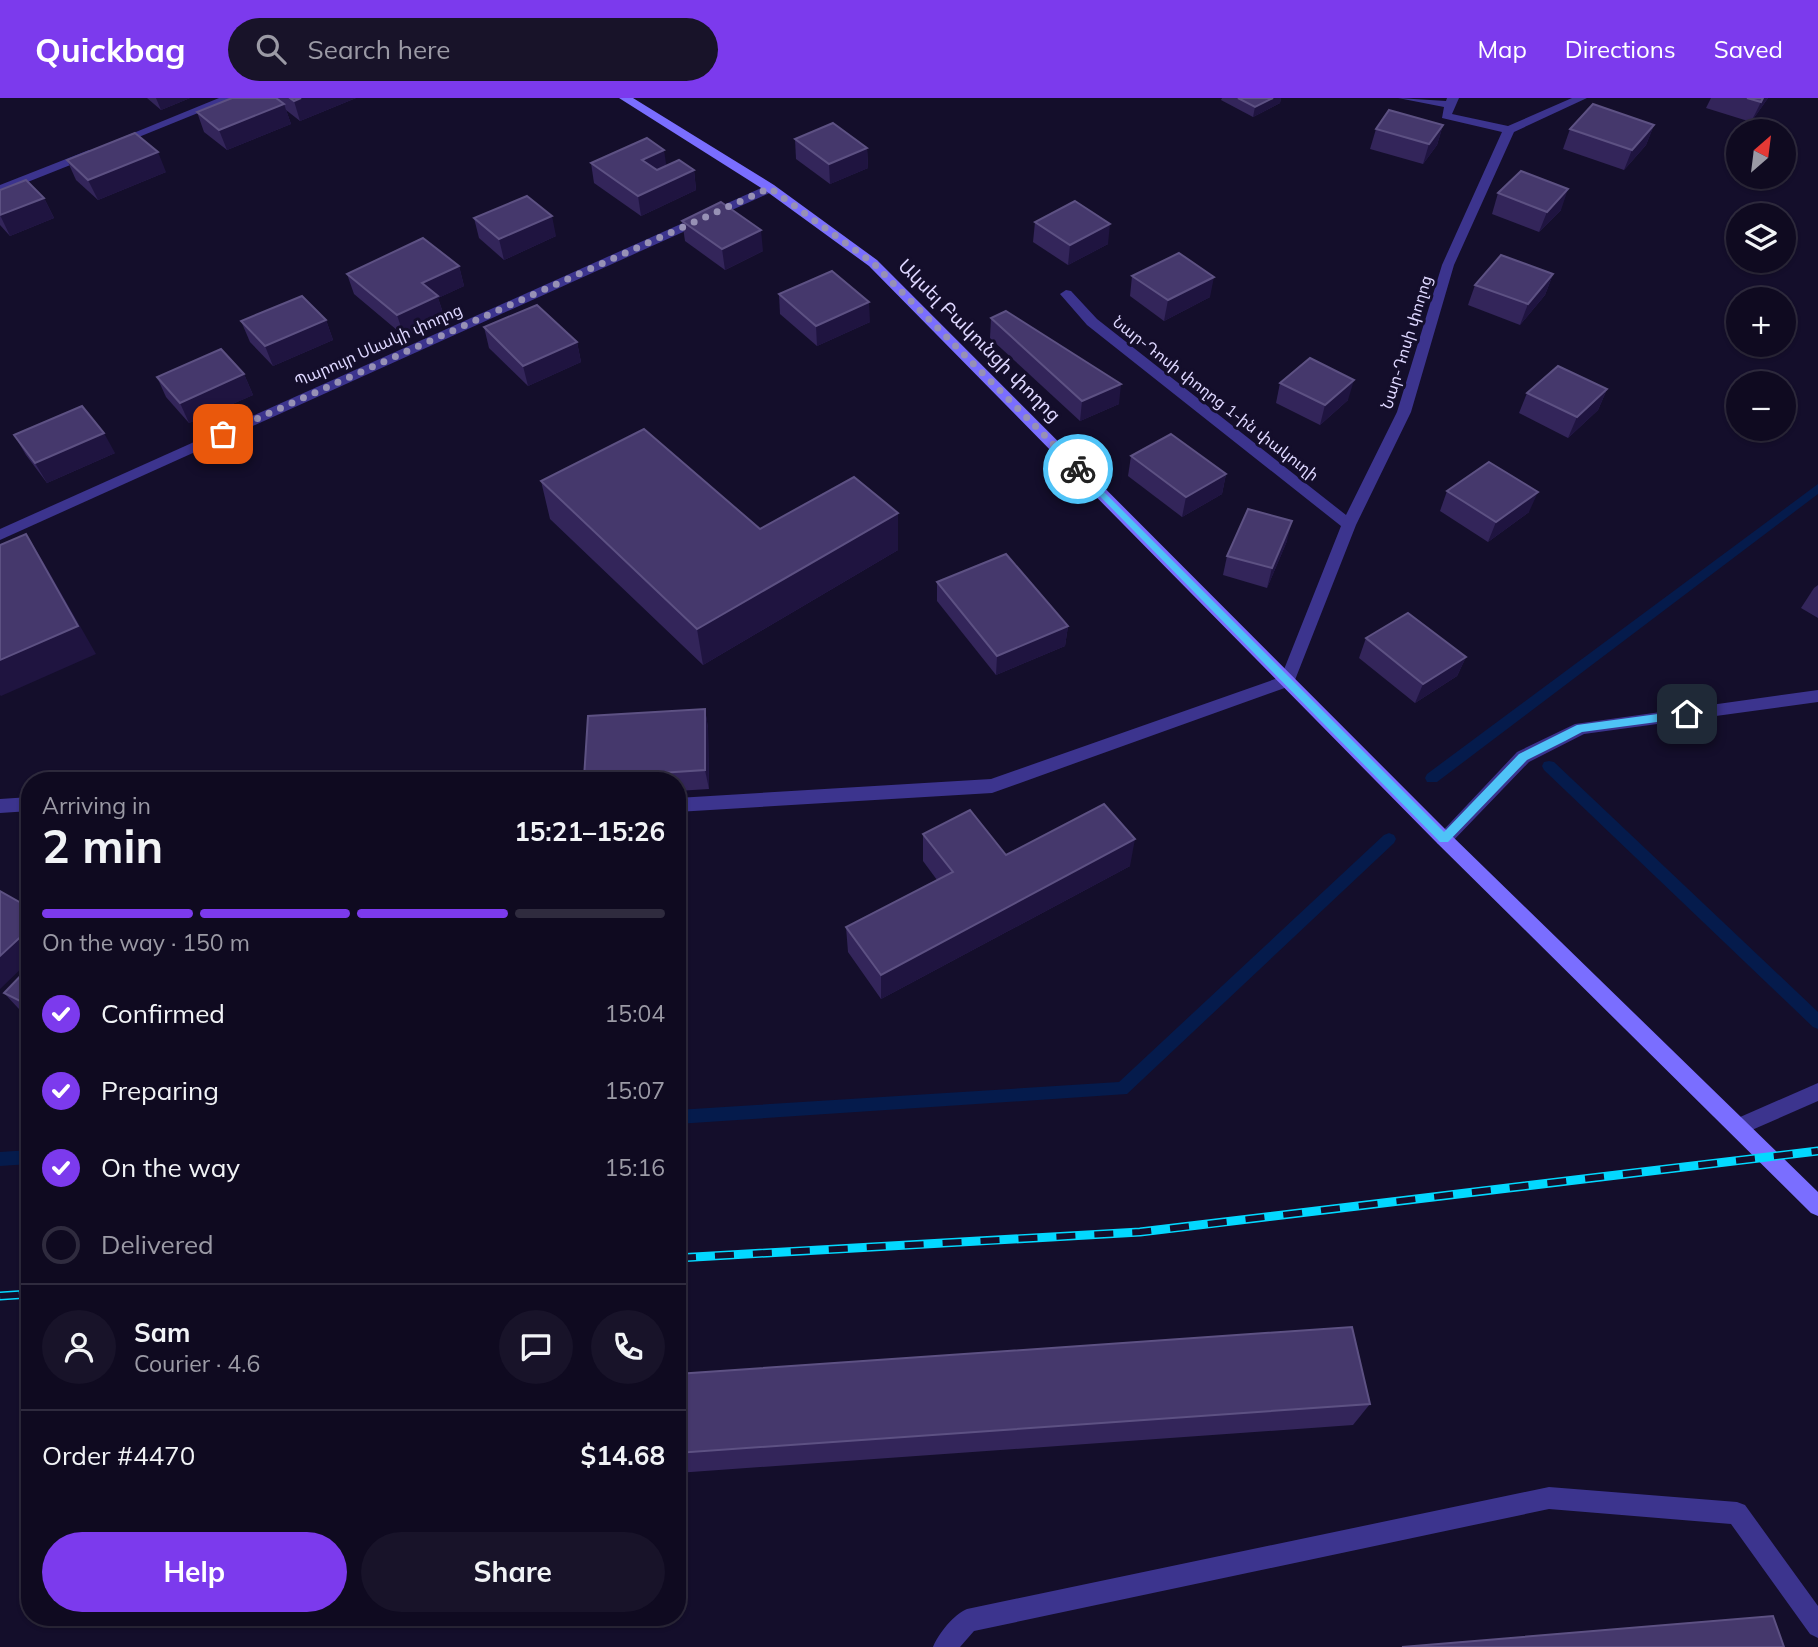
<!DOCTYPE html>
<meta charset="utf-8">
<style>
body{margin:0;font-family:Mulish,"Noto Sans Armenian",sans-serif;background:#181329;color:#f1f3f6;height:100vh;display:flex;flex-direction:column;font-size:26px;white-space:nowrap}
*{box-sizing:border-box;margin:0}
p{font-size:23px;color:#9b9aa5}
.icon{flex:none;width:38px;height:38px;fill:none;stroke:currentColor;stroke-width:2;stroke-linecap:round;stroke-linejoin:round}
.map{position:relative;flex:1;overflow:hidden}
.side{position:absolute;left:21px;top:674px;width:665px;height:854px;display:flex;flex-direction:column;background:#0f0a20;border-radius:28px;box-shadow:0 2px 5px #0004,0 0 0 2px #2f2b3e}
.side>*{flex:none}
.needle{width:46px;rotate:28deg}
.tools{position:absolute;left:1726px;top:21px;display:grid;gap:14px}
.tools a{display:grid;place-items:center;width:70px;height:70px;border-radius:50%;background:#0f0a20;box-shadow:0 2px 5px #0004,0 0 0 2px #2f2b3e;font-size:35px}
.pin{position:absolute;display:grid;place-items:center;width:60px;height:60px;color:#fff;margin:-30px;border-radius:14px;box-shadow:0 4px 10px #0006}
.courier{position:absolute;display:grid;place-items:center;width:70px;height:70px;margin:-35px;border:5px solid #4fc3f7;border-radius:50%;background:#fff;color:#222;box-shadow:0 2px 9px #0007}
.headline em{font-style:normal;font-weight:700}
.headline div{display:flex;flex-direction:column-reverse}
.headline{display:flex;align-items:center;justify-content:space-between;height:119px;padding:0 21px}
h1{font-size:46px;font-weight:700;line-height:52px}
.bar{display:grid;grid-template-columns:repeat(4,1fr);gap:10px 7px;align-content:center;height:84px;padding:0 21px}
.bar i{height:9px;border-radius:5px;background:#2f2b3e}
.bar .current{background:#7c3aed}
.bar p{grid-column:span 4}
.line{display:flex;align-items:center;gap:18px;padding:0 21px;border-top:2px solid #2f2b3e}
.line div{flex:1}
.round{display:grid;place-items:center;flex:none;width:74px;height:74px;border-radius:37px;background:#181329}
ol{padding:0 21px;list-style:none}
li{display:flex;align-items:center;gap:21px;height:77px}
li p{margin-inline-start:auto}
li .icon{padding:7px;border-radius:50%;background:#7c3aed;color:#fff;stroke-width:4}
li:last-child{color:#9b9aa5}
li i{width:38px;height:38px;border:4px solid #2f2b3e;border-radius:50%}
.button{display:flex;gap:14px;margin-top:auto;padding:14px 21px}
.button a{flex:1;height:80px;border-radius:42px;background:#7c3aed;color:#fff;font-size:28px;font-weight:700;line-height:80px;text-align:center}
.button a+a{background:#181329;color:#f1f3f6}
header{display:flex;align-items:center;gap:42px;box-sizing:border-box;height:98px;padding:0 35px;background:#7c3aed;color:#fff}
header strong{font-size:33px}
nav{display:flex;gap:38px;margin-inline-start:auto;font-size:24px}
.search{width:490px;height:63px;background:#181329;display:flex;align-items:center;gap:18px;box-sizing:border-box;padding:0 24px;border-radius:38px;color:#9b9aa5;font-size:26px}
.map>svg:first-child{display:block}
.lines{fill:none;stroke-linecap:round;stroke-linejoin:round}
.stream{fill:#051b4c;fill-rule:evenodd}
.service{fill:#3c348e;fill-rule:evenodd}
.minor{fill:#3c348e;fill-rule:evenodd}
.secondary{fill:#7a6eff;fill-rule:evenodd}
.rail-casing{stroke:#03d8ff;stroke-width:9}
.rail{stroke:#140e2b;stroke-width:6;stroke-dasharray:19;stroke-linecap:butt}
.wall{fill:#33255a}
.shaded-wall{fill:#1f1440}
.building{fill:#45386c;stroke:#5d5183;stroke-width:2}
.route{fill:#4fc3f7}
.done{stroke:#9791b5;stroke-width:7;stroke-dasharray:0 12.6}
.labels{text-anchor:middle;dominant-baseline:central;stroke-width:6;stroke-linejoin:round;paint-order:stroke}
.far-street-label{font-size:16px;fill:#ded7ff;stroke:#140e2b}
.street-label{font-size:19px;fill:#ded7ff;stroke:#140e2b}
</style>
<header>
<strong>Quickbag</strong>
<div class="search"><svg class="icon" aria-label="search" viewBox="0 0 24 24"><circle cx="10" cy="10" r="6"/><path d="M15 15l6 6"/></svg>Search here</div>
<nav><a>Map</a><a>Directions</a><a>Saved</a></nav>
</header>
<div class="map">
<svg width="1818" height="1549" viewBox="0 0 1818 1549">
<rect width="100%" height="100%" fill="#140e2b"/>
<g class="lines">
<g class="stream">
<path d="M1818,386V396L1437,684H1427L1425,680L1427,676Z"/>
<path d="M1549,663L1554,664L1818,914V931L1813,929L1544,672L1542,668L1544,664Z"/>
<path d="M1389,735L1394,737L1396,741L1394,745L1127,996L677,1026V1012L1119,984L1384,737Z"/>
<path d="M30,1052V1066L0,1068V1054Z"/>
</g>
<path class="service" d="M1549,1389L1737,1404L1745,1407L1818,1508V1540L1810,1536L1731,1426L1549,1411L974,1533L960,1549H933C939,1535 953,1517 967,1511Z"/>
<g class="minor">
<path d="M219,0H235L119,47L109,45Z"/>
<path d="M1398,0L1446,3L1447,0H1459L1452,16L1508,28L1572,0H1587L1514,34L1454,167L1411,314L1356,427L1293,587L992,695L677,714V700L991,681L1281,579L1341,428L1087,227L1060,196L1066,192L1071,193L1097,221L1346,417L1397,314L1442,167L1502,34L1442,20L1444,9Z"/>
<path d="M89,52L95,56L93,58L0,95V87Z"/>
<path d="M770,86L776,90L774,93L0,442V431Z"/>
<path d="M1818,592V604L1584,636L1529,664L1450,746H1438L1435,741L1517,654L1575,626Z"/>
<path d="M30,699V713L0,715V701Z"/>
<path d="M1818,985V1003L1738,1038L1731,1035L1728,1029L1731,1023Z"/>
</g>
<path class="secondary" d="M619,0H633L774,87L877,162L1450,736L1818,1094V1118L1811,1115L1438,746L869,168L766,93Z"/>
<defs>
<g id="rail">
<path d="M677,1160L1140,1134L1818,1053"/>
<path d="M0,1198L30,1196"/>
</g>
</defs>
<use href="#rail" class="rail-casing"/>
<use href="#rail" class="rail"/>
</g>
<g class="wall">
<path d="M147,0H190L161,12Z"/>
<path d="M232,0H356L300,23L286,12L291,26L227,52L204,34L197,14Z"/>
<path d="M1222,0H1281L1280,5L1253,19L1221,2Z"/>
<path d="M1711,0H1768L1751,24L1706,10Z"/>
<path d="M1443,27L1437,47L1423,66L1370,51L1376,31Z"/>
<path d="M1654,27L1646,47L1624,72L1563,51L1570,31Z"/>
<path d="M795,41L867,50L868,70L830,86L796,61Z"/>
<path d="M67,62L166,74L98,102L76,82Z"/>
<path d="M591,65L666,68L694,72L696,92L641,118L594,85Z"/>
<path d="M0,92L44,100L54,120L10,138L0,127Z"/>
<path d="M1498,95L1561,112L1539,134L1492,116Z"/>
<path d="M474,120L556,138L504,162L479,140Z"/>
<path d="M682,123L763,153L725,172L685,143Z"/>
<path d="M1035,124L1108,146L1068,167L1033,144Z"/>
<path d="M459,168L464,188L438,200L444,218L404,238L354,196L347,176Z"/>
<path d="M1553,176L1545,197L1520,227L1468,207L1475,187Z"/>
<path d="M1132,178L1210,199L1164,223L1130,198Z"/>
<path d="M779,196L870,224L817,248L780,216Z"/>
<path d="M991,220L1119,306L1080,323L990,240Z"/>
<path d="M326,222L333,242L273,268L250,244L241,223Z"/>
<path d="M484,229L577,244L581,264L528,288L489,250Z"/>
<path d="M244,276L253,297L189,325L166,299L157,279Z"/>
<path d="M1280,285L1348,302L1320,327L1276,305Z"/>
<path d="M1607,291L1598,312L1568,340L1519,315L1527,295Z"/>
<path d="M14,337L115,355L47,385L26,357Z"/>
<path d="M1131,358L1226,376L1222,396L1182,419L1128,378Z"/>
<path d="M541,383L760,431L898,452L703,567L550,421Z"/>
<path d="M1447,393L1529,414L1488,444L1440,413Z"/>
<path d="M1287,443L1267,490L1223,477L1227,458Z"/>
<path d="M937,484L1068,528L1065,548L996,577L937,503Z"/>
<path d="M1818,487V520L1801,510L1814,490Z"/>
<path d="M1366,540L1466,559L1457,578L1415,605L1359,560Z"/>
<path d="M705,611L708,630L709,691L677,693V682H585L584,680Z"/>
<path d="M923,736L1006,757L1130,768L881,901L848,854L846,829L937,782L923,763Z"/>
<path d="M30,868V917L19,911L4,895Z"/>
<path d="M677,1276L1370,1306L1353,1327L677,1375Z"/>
</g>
<g class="shaded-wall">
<path d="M156,0H190L161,12Z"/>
<path d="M301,0H356L300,23L294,3Z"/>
<path d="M1273,0H1281L1280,5L1253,19L1255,9Z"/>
<path d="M1763,0H1768L1751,24Z"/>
<path d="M284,6L291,26L227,52L219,32Z"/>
<path d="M1443,27L1437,47L1423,66L1429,46Z"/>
<path d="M1654,27L1646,47L1624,72L1632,52Z"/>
<path d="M867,50L868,70L830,86L829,66Z"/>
<path d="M664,52L667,72L645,82L642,62Z"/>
<path d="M158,54L166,74L98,102L88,82Z"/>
<path d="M694,72L696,92L641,118L638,98Z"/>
<path d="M1568,91L1561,112L1539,134L1547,114Z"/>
<path d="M44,100L54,120L10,138L0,117Z"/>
<path d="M552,118L556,138L504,162L499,141Z"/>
<path d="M1110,126L1108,146L1068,167L1070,147Z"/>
<path d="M761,132L763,153L725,172L722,151Z"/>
<path d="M459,168L464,188L438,200L444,218L404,238L397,217L422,185Z"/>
<path d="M1553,176L1545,197L1520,227L1528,206Z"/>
<path d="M1214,179L1210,199L1164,223L1168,202Z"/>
<path d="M869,204L870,224L817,248L816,228Z"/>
<path d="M326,222L333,242L273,268L265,248Z"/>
<path d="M577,244L581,264L528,288L523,268Z"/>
<path d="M244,276L253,297L189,325L180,305Z"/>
<path d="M1354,282L1348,302L1320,327L1325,307Z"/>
<path d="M1121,286L1119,306L1080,323L1082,303Z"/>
<path d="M1607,291L1598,312L1568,340L1577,319Z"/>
<path d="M104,335L115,355L47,385L35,365Z"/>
<path d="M1226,376L1222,396L1182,419L1186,399Z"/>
<path d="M1538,394L1529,414L1488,444L1496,424Z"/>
<path d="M898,415V452L703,567L697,531Z"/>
<path d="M1292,423L1287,443L1267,490L1272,470Z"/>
<path d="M26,436L44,465L96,556L1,598L0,597V562Z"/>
<path d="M1068,528L1065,548L996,577L997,558Z"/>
<path d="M1466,559L1457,578L1415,605L1423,586Z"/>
<path d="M705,611L708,630L709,691L705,672Z"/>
<path d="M1135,741L1130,768L881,901V877Z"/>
<path d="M30,830V862L0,891V858Z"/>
</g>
<g class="building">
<path d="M232,0H276L284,6L219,32L197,14Z"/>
<path d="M290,0H301L294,3Z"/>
<path d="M1238,0H1273L1255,9Z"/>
<path d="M1747,0H1763L1761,4Z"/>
<path d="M1593,6L1654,27L1632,52L1570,31Z"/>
<path d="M1389,12L1443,27L1429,46L1376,31Z"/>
<path d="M833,25L867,50L829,66L795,41Z"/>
<path d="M135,35L158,54L88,82L67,62Z"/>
<path d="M647,40L664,52L642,62L657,72L679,62L694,72L638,98L591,65Z"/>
<path d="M1521,73L1568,91L1547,114L1498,95Z"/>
<path d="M26,82L44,100L0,117V92Z"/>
<path d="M527,98L552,118L499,141L474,120Z"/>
<path d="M1075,103L1110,126L1070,147L1035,124Z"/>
<path d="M721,104L761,132L722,151L682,123Z"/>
<path d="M423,140L459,168L422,185L438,198L397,217L347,176Z"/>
<path d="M1179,155L1214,179L1168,202L1132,178Z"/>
<path d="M1501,157L1553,176L1528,206L1475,187Z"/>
<path d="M832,173L869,204L816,228L779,196Z"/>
<path d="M302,198L326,222L265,248L241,223Z"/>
<path d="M537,207L577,244L523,268L484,229Z"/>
<path d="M1006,213L1121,286L1082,303L991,220Z"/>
<path d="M221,251L244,276L180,305L157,279Z"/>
<path d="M1310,260L1354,282L1325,307L1280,285Z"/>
<path d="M1558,268L1607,291L1577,319L1527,295Z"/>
<path d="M82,308L104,335L35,365L14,337Z"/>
<path d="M644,331L760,431L854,379L898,415L697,531L541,383Z"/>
<path d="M1171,336L1226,376L1186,399L1131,358Z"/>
<path d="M1489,364L1538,394L1496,424L1447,393Z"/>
<path d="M1248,411L1292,423L1272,470L1227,458Z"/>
<path d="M26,436L78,528L0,562V447Z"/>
<path d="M1006,456L1068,528L997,558L937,484Z"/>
<path d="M1408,515L1466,559L1423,586L1366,540Z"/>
<path d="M705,611V672L584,680L588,618Z"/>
<path d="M1104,706L1135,741L881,877L846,829L953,774L923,736L970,712L1006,757Z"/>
<path d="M0,793L30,810V830L0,858Z"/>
<path d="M30,868V908L4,895Z"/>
<path d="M1352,1229L1370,1306L677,1355V1276Z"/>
<path d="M1773,1518L1784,1549H1402Z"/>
</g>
<path class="route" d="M1078,368L1444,734L1519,656L1577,627L1687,612L1692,616L1687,620L1582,634L1565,643L1527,662L1448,744H1440L1075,373Z"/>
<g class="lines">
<path class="done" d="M223,336L770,90L873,165L1078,371"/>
</g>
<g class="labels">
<g class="far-street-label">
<text transform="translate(1406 244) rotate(-73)">Նար-Դոսի փողոց</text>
<text transform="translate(378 247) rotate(-24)">Պարույր Սևակի փողոց</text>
<text transform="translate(1216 300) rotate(38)">Նար-Դոսի փողոց 1-ին փակուղի</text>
</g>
<g class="street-label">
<text transform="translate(980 242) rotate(45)">Ակսել Բակունցի փողոց</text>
</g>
</g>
</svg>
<div class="tools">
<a><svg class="needle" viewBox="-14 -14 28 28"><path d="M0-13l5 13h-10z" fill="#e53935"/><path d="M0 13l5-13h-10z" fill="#9b9aa5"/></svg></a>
<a><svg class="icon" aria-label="layers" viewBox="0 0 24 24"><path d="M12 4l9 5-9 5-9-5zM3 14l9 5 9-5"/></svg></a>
<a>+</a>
<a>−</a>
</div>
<div class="pin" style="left:223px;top:336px;background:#ea580c"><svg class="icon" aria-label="bag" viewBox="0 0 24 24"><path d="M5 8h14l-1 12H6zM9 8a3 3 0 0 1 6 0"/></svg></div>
<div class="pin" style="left:1687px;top:616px;background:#1f2937"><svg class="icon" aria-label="home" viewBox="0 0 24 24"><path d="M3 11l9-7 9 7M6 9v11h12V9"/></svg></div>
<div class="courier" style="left:1078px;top:371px"><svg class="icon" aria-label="bike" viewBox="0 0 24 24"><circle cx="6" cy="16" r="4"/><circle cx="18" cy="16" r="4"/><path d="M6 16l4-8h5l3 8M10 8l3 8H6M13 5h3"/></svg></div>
<section class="side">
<div class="headline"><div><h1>2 min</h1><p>Arriving in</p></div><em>15:21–15:26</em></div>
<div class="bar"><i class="current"></i><i class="current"></i><i class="current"></i><i></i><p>On the way · 150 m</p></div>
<ol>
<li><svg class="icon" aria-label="check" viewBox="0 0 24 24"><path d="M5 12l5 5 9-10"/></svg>Confirmed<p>15:04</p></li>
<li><svg class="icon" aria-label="check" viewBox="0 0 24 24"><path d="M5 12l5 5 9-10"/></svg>Preparing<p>15:07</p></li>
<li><svg class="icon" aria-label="check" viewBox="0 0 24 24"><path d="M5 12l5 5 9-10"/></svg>On the way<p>15:16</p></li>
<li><i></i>Delivered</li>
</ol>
<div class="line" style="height:126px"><a class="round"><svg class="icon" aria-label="person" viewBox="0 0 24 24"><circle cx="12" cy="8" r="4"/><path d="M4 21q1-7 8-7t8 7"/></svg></a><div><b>Sam</b><p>Courier · 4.6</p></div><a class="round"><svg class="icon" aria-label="chat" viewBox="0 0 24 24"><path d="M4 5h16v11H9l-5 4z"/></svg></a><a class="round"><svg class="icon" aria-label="phone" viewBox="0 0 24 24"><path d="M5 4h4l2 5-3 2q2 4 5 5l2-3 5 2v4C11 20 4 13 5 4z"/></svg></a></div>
<div class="line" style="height:91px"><div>Order #4470</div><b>$14.68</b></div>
<div class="button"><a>Help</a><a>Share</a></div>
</section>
</div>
